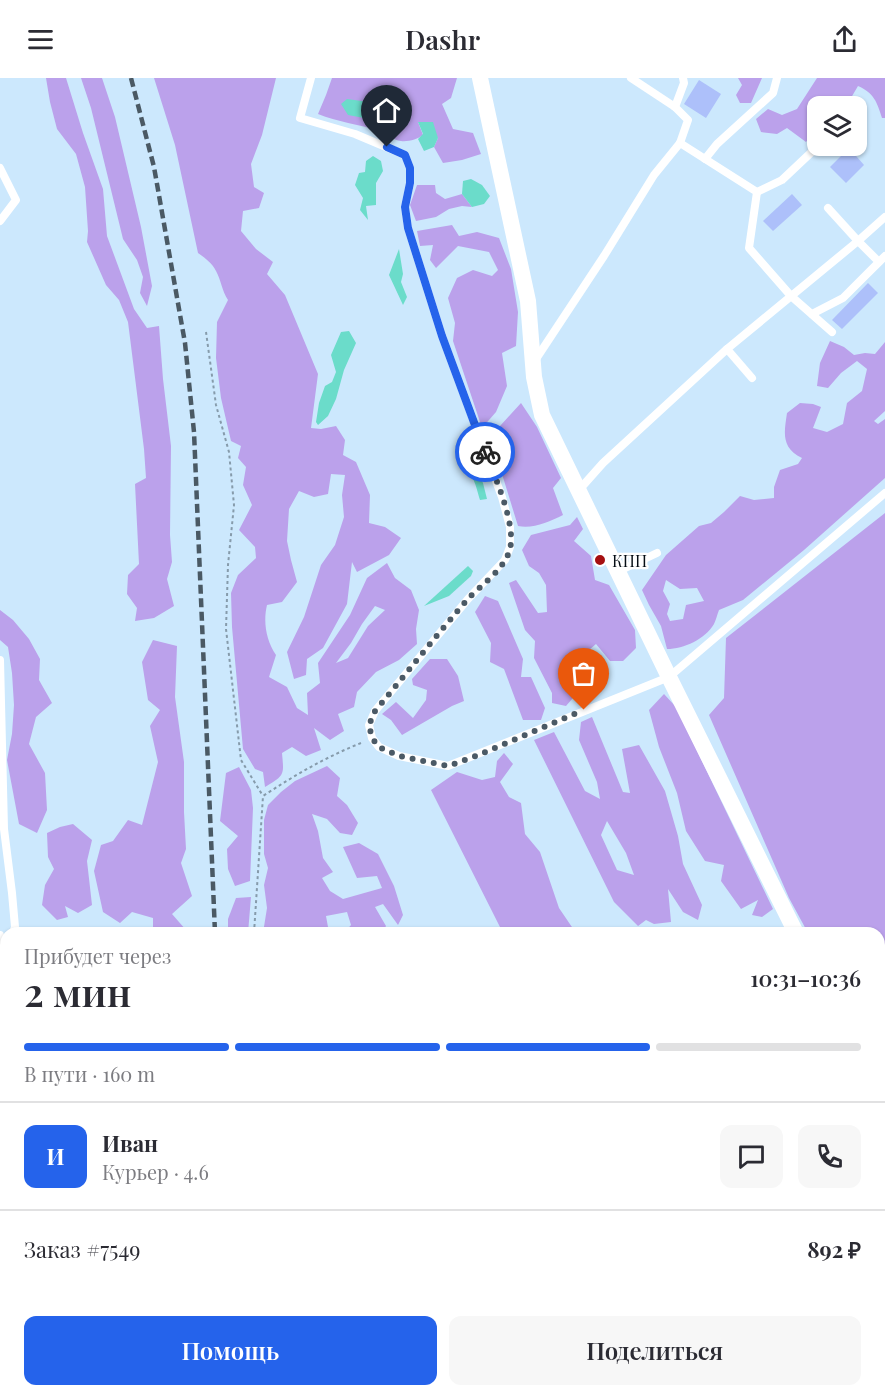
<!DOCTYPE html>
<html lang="ru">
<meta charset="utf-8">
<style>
body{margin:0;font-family:"Playfair Display",serif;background:#f7f7f7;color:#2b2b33;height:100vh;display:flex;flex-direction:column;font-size:22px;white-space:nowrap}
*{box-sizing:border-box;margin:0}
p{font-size:20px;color:#7c7c81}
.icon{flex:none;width:33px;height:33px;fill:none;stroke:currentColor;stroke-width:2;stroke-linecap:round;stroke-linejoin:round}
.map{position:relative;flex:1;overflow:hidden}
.side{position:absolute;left:0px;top:849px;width:885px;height:470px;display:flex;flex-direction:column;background:#fff;border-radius:18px 18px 0 0;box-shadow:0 2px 4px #0004}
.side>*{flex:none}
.controls{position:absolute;left:807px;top:18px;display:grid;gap:12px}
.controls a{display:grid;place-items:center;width:60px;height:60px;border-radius:12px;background:#fff;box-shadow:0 2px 4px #0004;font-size:30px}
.pin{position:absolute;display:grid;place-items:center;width:51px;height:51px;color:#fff;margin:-62px -26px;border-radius:50% 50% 50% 0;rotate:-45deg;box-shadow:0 0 6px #0007}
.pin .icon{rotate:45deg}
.courier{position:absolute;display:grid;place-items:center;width:60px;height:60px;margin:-30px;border:4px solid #2563eb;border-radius:50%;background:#fff;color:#222;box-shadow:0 2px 8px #0007}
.summary em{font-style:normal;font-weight:600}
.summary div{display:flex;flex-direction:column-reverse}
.summary{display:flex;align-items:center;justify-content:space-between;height:102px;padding:0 24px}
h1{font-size:39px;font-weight:600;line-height:45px}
.bar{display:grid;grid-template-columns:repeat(4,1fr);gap:9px 6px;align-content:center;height:72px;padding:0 24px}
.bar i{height:8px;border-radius:4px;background:#e1e1e2}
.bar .current{background:#2563eb}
.bar p{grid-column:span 4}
.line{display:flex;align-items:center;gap:15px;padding:0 24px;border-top:2px solid #e1e1e2}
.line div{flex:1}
.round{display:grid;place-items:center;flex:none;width:63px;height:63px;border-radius:12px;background:#f7f7f7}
.primary-button{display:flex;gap:12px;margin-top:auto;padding:12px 24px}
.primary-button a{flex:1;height:69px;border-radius:12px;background:#2563eb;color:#fff;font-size:24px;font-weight:600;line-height:69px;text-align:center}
.primary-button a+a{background:#f7f7f7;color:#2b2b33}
header{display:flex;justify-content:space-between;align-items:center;height:78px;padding:0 24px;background:#fff;font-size:27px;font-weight:600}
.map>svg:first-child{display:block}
.forest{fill:#bba1eb;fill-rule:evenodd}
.water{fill:#6bdcca}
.building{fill:#adc0fa}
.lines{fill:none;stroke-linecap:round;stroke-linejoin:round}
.path{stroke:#869bab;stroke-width:2;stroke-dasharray:3 3;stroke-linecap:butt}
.lane{stroke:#fff;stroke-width:8}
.street{stroke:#fff;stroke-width:16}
.rail{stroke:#4a5964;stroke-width:4.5;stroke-dasharray:9 4.5;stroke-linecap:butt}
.done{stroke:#4b5a66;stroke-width:6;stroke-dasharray:0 10.8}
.route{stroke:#2563eb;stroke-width:8}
.poi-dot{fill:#a50f11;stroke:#fff;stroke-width:2}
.labels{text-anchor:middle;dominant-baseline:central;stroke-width:4.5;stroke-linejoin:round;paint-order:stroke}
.poi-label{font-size:16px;fill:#050d14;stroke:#fff;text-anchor:start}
</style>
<header><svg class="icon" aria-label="menu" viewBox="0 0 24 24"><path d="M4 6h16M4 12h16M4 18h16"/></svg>Dashr<svg class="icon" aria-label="share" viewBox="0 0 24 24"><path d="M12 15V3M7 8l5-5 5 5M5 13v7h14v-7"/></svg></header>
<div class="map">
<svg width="885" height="1318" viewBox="0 0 885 1318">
<rect width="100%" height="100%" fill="#cce8fd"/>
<g class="forest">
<path d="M46,0H66L83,55L103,111L107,158L134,231L147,250L159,248L163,301L171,368L170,457L172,484L167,501L174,528L154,540L135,543L137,530L127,516L128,497L139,486L135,406L146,400L144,371L128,244L119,222L106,207L87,164L88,153L85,109L76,76L57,51L50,24Z"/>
<path d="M81,0H102L115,39L141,149L152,208L147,228L140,215L143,199L137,182L123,161L91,30Z"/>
<path d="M154,0H276L262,57L251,86L254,109L264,115L259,130L243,133L241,153L256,171L273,184L267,196L285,217L318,296L311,350L321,351L336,348L345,362L343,377L356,384L370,417L369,445L385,449L401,460L389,477L357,494L352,484L347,526L323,570L307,581L306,597L294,601L287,574L304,539L321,487L335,467L344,439L342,417L345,397L331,396L328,416L314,419L299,413L289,431L287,463L291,482L297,504L282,524L267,527C263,544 266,562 276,577L269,599L287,609L297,630L308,637L307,615L320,605L318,585L350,537L367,500L387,485L395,500L411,512L419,532L416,551L417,566L399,582L376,594L357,614L354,629L338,636L344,653L330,662L314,650L321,672L306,678L292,669L282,675C284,697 285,697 265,709L263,694L255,691L243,671L232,549L231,515L238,497L256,480L255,469L239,452L252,427L243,407L246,389L238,380L241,368L231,363L221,320L216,280L217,244L228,222C222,213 221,202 216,193C212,185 205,180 198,175L175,67ZM375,528L385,532L368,548L348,580L336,585L351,565L362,546Z"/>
<path d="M332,0H457L451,20L442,26L453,51L473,55L481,76L462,82L443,85L434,69L438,60L418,44L423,57C418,61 408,64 401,63C393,62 386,56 379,53C359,46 337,44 318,36L326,17Z"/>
<path d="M738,0H762L751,25H740L736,17L742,7Z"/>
<path d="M817,0H885V40H882C877,24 874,15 858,8L848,25L842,28H818L817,50L806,64L787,50L777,56L761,54L756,41L768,31L782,37L797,31Z"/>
<path d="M417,107H435L436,115L445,121L462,116L472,129L462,128L449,131L436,139L416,143L410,127Z"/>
<path d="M452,147L459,158L477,154L499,160L511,191L518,234L516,268L502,275L507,308L496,334L482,350L453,263L455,245L448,220L457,200L473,192L492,198L498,192L489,174L458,168L436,190L430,182L433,167L420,168L417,153Z"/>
<path d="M830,263L844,269L854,277L865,275L875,276L885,264V333L874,343L878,346L885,341V400L804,472L743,522L719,532C717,537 716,542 714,546C705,561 684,571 667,571L661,548L649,527L642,512L666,477L699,448L711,445L724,434L740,418L754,422L774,420V409L780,392L798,386L802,380C781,370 784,355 787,335L800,325L813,326L821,329L813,350L827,354L843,346L847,325L862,313L867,291L857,283L841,295L828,310L817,308L820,285ZM666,502L680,511L697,510L704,523L686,527L683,541L670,543L667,536L670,526L663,513Z"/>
<path d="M521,325L537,349L561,400L553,410L563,437C549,444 533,451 518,448L494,370L500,348Z"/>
<path d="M885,435V993L879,983V855H808L789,820L709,637L724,620L726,560Z"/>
<path d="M577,439L583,451L574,463L591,478L595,502L609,507L635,552L636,570L623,583H610L596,566L589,572L596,593L566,628L552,625V615L534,580L535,563L525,552L509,505L516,502L538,535L547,534L546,507L539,495L529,488L522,472L531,457L570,447Z"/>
<path d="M485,518L498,523L523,581L521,599H531L545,630L541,642H523L504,591L490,584L491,565L475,534Z"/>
<path d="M0,532L13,542L29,561L40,581L39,602L52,625L36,639L29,666L45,695L47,732L37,755L19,746L7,682L12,656L14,627L12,595L8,569L0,562Z"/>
<path d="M153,562L177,568L175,619L184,684V734L186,771L181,785L192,818L172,836L186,852V855H153V840L132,834L120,845L103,834L94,793L101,767L113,763L128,742L142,747L158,684L150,648L160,632L148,622L142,584Z"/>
<path d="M430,581H447L458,598L464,623L452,628L402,657L391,642L382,636L396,624L413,640L426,622L427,612L413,607L412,601Z"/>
<path d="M664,616L676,629L773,831L762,839L752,837L758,822L741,831L721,803L724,787L705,783L686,753L677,715L659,669L649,632Z"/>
<path d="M592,639L623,714L630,715L622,671L639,667L665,713L678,758L683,786L702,827L698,842L683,834L668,811L671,844L654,846L646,842L638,848L614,824L534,662L554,654L585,713L600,721L597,704L579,662L581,644ZM607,743L626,775L634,797L617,792L601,757Z"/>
<path d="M504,675L513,686L500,704L509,719L521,725L525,756L540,774L559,830L576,855H503L431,712L457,694L482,702L495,699L497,683Z"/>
<path d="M327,688L340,700L337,718L347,727L358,745L352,757L340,755L327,741L312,736L318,753L323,780L333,794L322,800L330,813L343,821L382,810L377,798L357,800L343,769L359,765L378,776L394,808L403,837L398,847L383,826L375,829L386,848L382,855H344L351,847L347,834L326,838L328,849L343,855H263L267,830L264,807L268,790L264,776V742L268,727L281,714L295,703Z"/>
<path d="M239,689L251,712L253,730L250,803L235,808L228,791L227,771L238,758L220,743L226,695Z"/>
<path d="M73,746L92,762L87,783L92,827L78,835L65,828L68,839L57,842L42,827L45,807L54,791L48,779L47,755L60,749Z"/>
<path d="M251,819L248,855H228V841L236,820Z"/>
<path d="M879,1079L885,1080V1206L879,1209Z"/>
<path d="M0,1111L3,1112L6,1117V1241L0,1239Z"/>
<path d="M6,1264V1312L18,1313L13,1318H0V1268Z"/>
<path d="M428,1312H606L609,1318H426Z"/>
<path d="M728,1312L797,1313L799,1318H723Z"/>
<path d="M292,1313V1312L423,1313L416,1318H292Z"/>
</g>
<g class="water">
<path d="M347,21L369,24L383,36L364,40L348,37L341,26Z"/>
<path d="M418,44H433L438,60L434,69L424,73L418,61L423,56Z"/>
<path d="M373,78L381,83L383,93L376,105V127L366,128L368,142L360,132L363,120L355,107L359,95L365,94L366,83Z"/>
<path d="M471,101L482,107L490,118L484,126L472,129L462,116L463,103Z"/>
<path d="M399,171L403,196L401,204L407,219L403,227L389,197Z"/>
<path d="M349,253L356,265L344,292L336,321L328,338L318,347L316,344L319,325L325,308L332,304L336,294L331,277L341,254Z"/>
<path d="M455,371L471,382L483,405L487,421L480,422C476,409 474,394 460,387Z"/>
<path d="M468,488L473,493L471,498L449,518L424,528Z"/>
</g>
<g class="building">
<path d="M699,2L721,16L706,40L684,26Z"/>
<path d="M849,70L864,87L846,105L830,89Z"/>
<path d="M792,116L802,127L773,153L763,143Z"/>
<path d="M868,205L878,215L842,251L832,242Z"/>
</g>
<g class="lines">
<g class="path">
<path d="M206,254L216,327L229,374L234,427L228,487L226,551L241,682L263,718"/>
<path d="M254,855L263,718C295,697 326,679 361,665"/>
</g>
<g class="lane">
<path d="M311,0L300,40L355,56L405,77L410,90V105L405,129L408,150L442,258L502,419L510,449V469L505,482L468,521L375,633L369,647L372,660L379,669L399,678L448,688L669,599L885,415"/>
<path d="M675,29L684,5L683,0"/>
<path d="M680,65L757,114L749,170L791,218L832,254"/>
<path d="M705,81L717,66L773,15L777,0"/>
<path d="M0,90L16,122L0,143"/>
<path d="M757,114L782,102L818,68"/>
<path d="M828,130L858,163L879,184"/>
<path d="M812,236L843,220L885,178"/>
<path d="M727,271L752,300"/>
<path d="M534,284L604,178L654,97L680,65L688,42L675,29L631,0"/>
<path d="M579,412L603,385L727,271L858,163L885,139"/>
<path d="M619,493L657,475"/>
<path d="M0,582L4,751L12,815L15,849L13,855"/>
<path d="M0,857L5,878"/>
<path d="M0,927L6,935"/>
<path d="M0,1256L6,1253"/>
</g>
<g class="street">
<path d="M480,0L528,223L534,299L542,337L669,599L796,855"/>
<path d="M0,896L5,878"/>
<path d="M879,1023L885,1035"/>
</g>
<g class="rail">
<path d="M131,0L154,89L185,265L194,354L215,855"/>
<path d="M232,1312V1318"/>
</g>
</g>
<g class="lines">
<path class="done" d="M485,374C495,399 516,445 510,471C504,493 480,507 466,523C435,559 406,596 375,633L369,647L372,660L379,669L399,678L448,688L476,678L584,632"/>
<path class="route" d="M387,69L405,77L410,90V105L405,129L408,150L442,258L485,374"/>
</g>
<circle class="poi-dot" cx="600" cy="482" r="6"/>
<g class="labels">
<g class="poi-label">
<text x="612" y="482">КПП</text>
</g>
</g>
</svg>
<div class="controls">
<a><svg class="icon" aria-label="layers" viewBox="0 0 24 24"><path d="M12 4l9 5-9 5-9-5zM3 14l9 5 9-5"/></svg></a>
</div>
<div class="pin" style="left:584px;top:632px;background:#ea580c"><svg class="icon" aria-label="bag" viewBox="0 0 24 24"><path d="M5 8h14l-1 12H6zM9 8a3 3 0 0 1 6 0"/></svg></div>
<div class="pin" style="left:387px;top:69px;background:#1f2937"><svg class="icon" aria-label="home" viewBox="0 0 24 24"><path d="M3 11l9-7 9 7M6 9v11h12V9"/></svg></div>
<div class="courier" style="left:485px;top:374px"><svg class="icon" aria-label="bike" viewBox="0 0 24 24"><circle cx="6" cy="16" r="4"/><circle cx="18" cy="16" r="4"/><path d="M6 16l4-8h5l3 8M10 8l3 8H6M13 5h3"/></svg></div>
<section class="side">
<div class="summary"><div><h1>2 мин</h1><p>Прибудет через</p></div><em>10:31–10:36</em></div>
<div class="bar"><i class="current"></i><i class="current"></i><i class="current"></i><i></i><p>В пути · 160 m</p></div>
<div class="line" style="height:108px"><b class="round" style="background:#2563eb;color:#fff">И</b><div><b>Иван</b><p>Курьер · 4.6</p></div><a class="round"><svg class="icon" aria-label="chat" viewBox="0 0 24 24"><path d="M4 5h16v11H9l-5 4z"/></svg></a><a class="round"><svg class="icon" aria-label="phone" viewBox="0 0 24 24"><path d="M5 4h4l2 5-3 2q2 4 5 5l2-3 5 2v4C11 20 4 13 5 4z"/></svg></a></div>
<div class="line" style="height:78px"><div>Заказ #7549</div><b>892 ₽</b></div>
<div class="primary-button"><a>Помощь</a><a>Поделиться</a></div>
</section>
</div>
